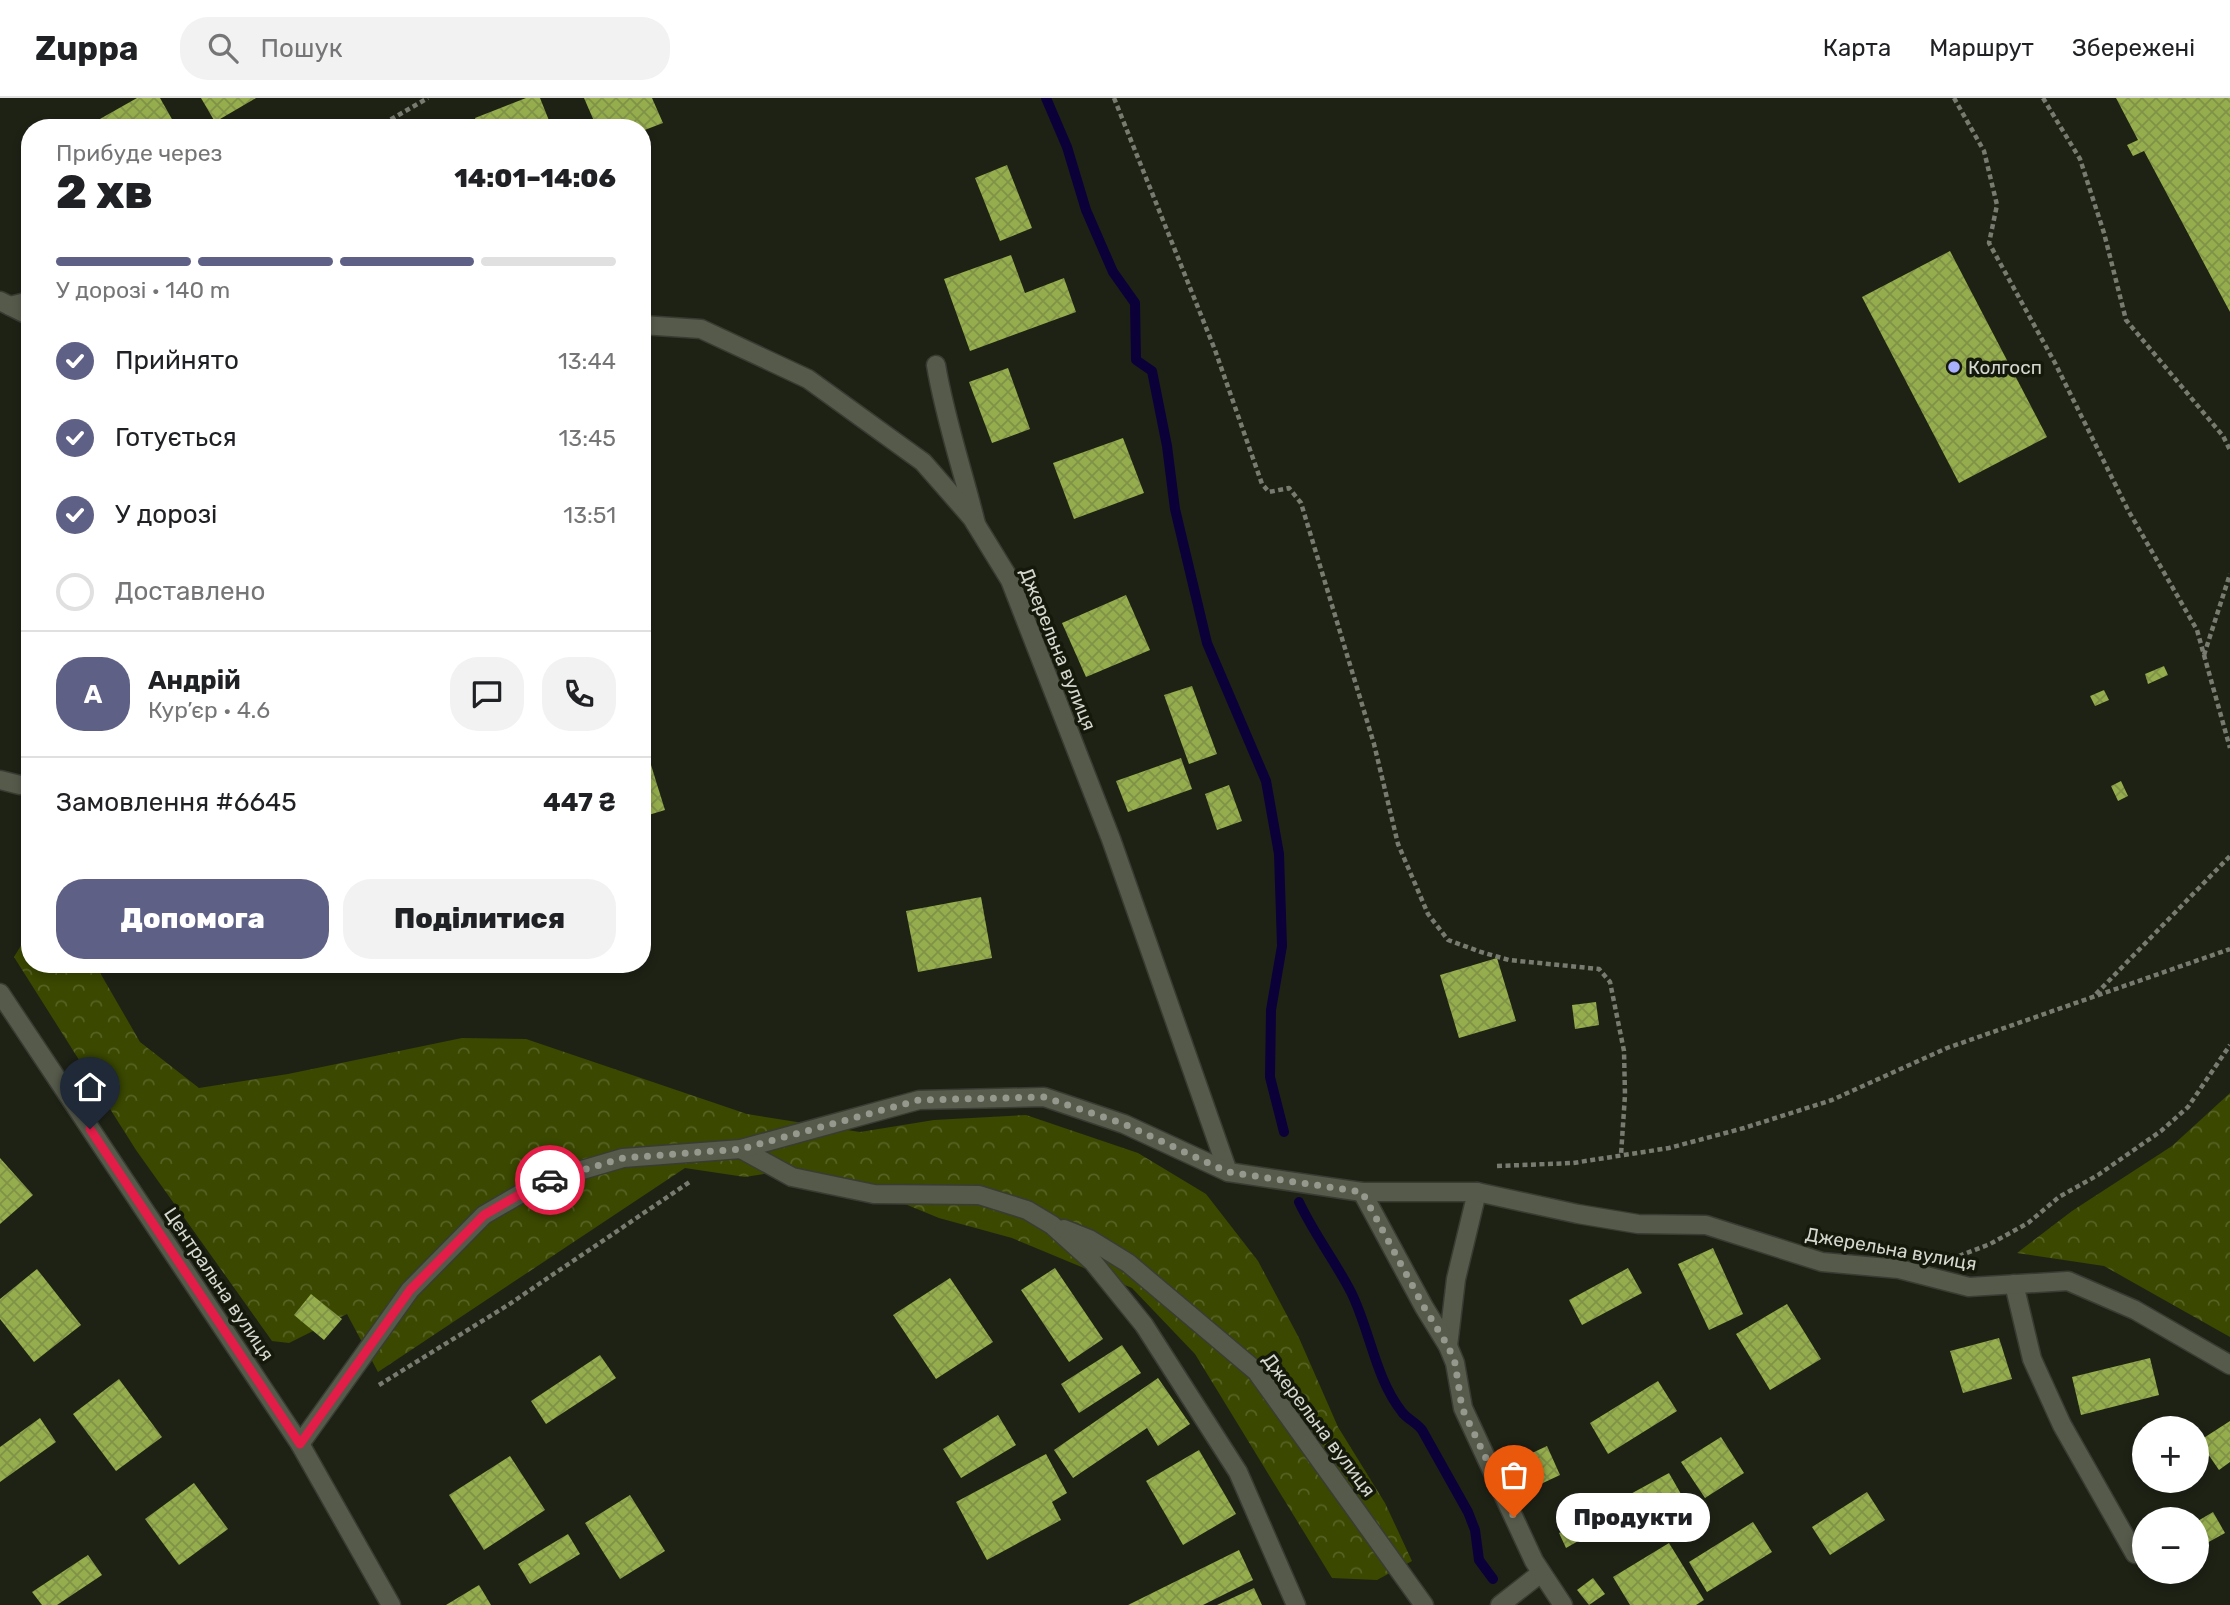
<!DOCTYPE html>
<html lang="uk">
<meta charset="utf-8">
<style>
body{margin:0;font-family:Rubik,sans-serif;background:#f2f2f2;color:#202124;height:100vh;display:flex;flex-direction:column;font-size:26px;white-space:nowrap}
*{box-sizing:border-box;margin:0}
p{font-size:23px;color:#757577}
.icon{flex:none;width:38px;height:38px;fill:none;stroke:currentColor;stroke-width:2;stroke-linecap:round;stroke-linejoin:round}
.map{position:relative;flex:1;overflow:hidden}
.panel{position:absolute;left:21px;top:21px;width:630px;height:854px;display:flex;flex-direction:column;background:#fff;border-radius:28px;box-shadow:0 4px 10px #0003}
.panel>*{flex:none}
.buttons{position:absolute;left:2132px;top:1318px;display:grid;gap:14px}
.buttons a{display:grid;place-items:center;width:77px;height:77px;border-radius:50%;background:#fff;box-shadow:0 4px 10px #0003;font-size:35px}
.pin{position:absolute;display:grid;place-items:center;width:60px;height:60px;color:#fff;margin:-72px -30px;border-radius:50% 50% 50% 0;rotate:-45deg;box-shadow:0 0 7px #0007}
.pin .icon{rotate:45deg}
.courier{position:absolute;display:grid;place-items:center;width:70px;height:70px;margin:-35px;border:5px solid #e11d48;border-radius:50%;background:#fff;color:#222;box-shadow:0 2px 9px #0007}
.bubble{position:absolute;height:49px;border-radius:24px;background:#fff;box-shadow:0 4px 10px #0003;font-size:23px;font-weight:800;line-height:49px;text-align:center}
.summary em{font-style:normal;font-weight:800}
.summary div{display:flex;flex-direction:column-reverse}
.summary{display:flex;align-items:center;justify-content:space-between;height:119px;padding:0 35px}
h1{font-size:46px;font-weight:800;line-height:52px}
.bar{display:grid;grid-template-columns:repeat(4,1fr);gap:10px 7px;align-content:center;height:84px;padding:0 35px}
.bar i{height:9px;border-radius:5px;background:#e0e0e0}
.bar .on{background:#5e6185}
.bar p{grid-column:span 4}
.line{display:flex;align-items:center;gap:18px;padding:0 35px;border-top:2px solid #e0e0e0}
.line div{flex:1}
.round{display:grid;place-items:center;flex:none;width:74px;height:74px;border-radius:28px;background:#f2f2f2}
ol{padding:0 35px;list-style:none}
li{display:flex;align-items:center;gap:21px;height:77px}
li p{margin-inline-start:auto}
li .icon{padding:7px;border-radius:50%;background:#5e6185;color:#fff;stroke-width:4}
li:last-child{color:#757577}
li i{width:38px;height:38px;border:4px solid #e0e0e0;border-radius:50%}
.button{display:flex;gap:14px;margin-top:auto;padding:14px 35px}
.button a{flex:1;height:80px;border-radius:28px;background:#5e6185;color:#fff;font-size:28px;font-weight:800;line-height:80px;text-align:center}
.button a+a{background:#f2f2f2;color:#202124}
header{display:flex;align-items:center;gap:42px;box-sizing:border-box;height:98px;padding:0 35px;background:#fff;border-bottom:2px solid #e0e0e0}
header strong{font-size:33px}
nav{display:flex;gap:38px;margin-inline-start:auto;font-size:24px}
.search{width:490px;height:63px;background:#f2f2f2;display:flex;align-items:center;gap:18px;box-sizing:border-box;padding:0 24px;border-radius:28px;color:#757577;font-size:26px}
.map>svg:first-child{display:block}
.forest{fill:url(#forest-crowns)}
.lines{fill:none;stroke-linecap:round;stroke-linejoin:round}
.stream{stroke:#0c0039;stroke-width:10}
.building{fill:url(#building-cross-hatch)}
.service-casing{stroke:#393c33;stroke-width:21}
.minor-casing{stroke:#393c33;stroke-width:21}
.tertiary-casing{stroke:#393c33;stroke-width:21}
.path{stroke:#787b70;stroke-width:4.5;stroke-dasharray:5 3.5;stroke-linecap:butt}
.service{stroke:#565a4b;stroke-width:18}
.minor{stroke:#565a4b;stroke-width:18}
.tertiary{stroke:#565a4b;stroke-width:18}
.done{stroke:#94988d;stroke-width:7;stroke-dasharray:0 12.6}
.route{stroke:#e11d48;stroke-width:9}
.poi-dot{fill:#a9b0fc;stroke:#15190c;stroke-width:2.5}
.labels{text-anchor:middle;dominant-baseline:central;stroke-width:7;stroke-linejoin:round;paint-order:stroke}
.poi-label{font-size:19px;fill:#d4d7ce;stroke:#15190c;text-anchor:start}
.street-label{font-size:19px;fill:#d4d7ce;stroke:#15190c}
</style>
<header>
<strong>Zuppa</strong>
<div class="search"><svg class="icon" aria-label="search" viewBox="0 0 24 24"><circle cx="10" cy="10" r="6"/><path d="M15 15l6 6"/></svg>Пошук</div>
<nav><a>Карта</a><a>Маршрут</a><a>Збережені</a></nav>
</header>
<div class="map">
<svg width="2230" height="1507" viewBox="0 0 2230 1507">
<defs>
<pattern id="forest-crowns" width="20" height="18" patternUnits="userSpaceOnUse" patternTransform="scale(1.75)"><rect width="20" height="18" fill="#3a4800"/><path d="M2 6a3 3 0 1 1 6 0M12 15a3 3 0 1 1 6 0" fill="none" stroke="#566224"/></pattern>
<pattern id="building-cross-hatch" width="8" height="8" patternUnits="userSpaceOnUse" patternTransform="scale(1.75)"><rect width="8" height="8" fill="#95ad4c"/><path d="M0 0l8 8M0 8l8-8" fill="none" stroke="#809248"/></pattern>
</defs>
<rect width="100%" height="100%" fill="#1e2215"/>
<g class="forest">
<path d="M30,839V866H95L140,944L199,990L288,976L462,940L526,941L747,1016L860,1034L934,1022L1026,1017L1138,1055L1206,1096L1258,1163L1299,1240L1338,1329L1385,1405L1412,1463L1377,1482L1332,1480L1195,1256L1132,1190L1012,1140L939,1120L856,1086L782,1073L745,1079L685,1070L378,1274L347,1216L289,1245L272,1243L136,1052L14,859L22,846Z"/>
<path d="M2230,995V1239L2104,1168L2017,1155L2072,1113L2172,1048Z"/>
</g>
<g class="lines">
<g class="stream">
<path d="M1046,0L1067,49L1086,112L1113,174L1135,205L1136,262L1152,273L1167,348L1175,411L1207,545L1266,683L1279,756L1282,848L1271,912L1270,979L1284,1034"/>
<path d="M1299,1104C1314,1136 1335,1163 1351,1194C1370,1232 1375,1280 1402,1314C1407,1321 1416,1324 1422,1332L1468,1414L1475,1432L1479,1462L1493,1481"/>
</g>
</g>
<g class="building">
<path d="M137,0H160L177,30H84Z"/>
<path d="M201,0H256L215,24Z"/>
<path d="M526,0H540L552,30H479L475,20Z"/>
<path d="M584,0H652L663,25L642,33V30H597Z"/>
<path d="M2116,0H2230V214L2144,53L2133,58L2127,47L2138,42Z"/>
<path d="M1007,67L1032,130L1000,143L975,80Z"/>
<path d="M1950,153L2047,339L1959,385L1862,199Z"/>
<path d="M1011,157L1025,195L1064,180L1076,214L970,253L944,181Z"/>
<path d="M1008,270L1030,331L992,345L969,284Z"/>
<path d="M1123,340L1144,395L1074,421L1053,365Z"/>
<path d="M1126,497L1150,552L1086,579L1062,525Z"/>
<path d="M2164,568L2168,577L2148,586L2145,576Z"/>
<path d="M1192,588L1217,656L1189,666L1164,597Z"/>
<path d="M2104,592L2109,602L2095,608L2090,598Z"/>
<path d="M646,651L665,712L642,719V652Z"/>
<path d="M1181,660L1192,691L1128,714L1116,683Z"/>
<path d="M2121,683L2128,698L2118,703L2111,688Z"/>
<path d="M1229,687L1242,723L1217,732L1205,696Z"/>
<path d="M981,799L992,860L918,874L906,813Z"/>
<path d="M1497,860L1516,923L1459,940L1440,877Z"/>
<path d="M1596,904L1599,927L1575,931L1572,907Z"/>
<path d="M0,1060L33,1097L0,1126Z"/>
<path d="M1713,1150L1743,1216L1709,1232L1678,1166Z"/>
<path d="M1055,1170L1103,1241L1069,1264L1021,1192Z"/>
<path d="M1628,1170L1642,1195L1582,1227L1569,1202Z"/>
<path d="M37,1171L81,1227L34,1264L0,1221V1201Z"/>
<path d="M950,1180L993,1244L936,1281L893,1217Z"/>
<path d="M311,1196L342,1221L324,1242L294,1217Z"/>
<path d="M1787,1206L1821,1261L1770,1292L1736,1236Z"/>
<path d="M1999,1240L2012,1281L1963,1295L1950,1253Z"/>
<path d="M1122,1247L1141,1275L1079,1315L1061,1286Z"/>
<path d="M600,1257L616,1280L546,1326L531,1303Z"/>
<path d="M2150,1260L2159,1297L2081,1317L2072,1279Z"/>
<path d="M1158,1280L1190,1326L1158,1348L1147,1330L1073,1380L1054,1352Z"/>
<path d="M119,1281L162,1339L116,1373L73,1316Z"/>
<path d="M1658,1283L1677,1313L1608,1356L1590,1325Z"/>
<path d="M998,1317L1016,1347L961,1380L943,1351Z"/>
<path d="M40,1320L56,1344L0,1384V1349Z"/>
<path d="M2230,1323V1364L2219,1372L2199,1343Z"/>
<path d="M1721,1339L1744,1375L1705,1400L1681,1364Z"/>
<path d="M1547,1348L1560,1377L1528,1392L1515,1363Z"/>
<path d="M1199,1352L1236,1416L1183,1447L1146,1383Z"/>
<path d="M1046,1356L1067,1395L1052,1404L1061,1422L987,1462L956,1404Z"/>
<path d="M510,1358L545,1412L484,1452L449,1397Z"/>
<path d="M1669,1375L1681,1396L1597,1442L1594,1434L1566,1450L1559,1435Z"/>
<path d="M194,1385L228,1431L179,1467L145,1421Z"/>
<path d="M1867,1394L1885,1422L1830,1457L1812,1429Z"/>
<path d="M630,1397L665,1453L620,1481L585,1425Z"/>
<path d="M2213,1414L2225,1435L2196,1451V1424Z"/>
<path d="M1753,1424L1772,1454L1707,1494L1689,1464Z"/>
<path d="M568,1436L580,1456L530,1486L518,1466Z"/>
<path d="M1669,1445L1704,1502L1696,1507H1630L1613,1479Z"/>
<path d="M1239,1452L1253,1482L1203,1507H1128Z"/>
<path d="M88,1457L102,1477L57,1507H42L32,1494Z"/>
<path d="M1593,1480L1605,1496L1589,1507L1577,1492Z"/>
<path d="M479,1487L491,1507H446Z"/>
<path d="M1254,1490L1262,1507H1217Z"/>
</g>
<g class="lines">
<defs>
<g id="service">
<path d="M10,208L30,203"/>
<path d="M936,267C945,321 963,373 976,426"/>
<path d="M0,682L20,687"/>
<path d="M2014,1186L2032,1261L2062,1327L2135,1456"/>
<path d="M1448,1248L1456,1181L1477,1094"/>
<path d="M1500,1507L1541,1475"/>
</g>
<g id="minor">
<path d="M0,203L30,218"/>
<path d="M642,227L701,231L808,281L923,364L972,420L1010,482L1111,741L1228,1074"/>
<path d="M741,1051L792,1079L874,1096L979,1097L1027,1112L1052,1127L1093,1164L1144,1227L1238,1374L1296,1507"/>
<path d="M1362,1094L1424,1209L1448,1248L1455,1265L1463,1310L1534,1463L1563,1507"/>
<path d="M1064,1131L1089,1141L1128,1165L1256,1273L1424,1507"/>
<path d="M300,1346L410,1192L484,1117L541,1084L623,1060L741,1051L919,1002L1044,999L1124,1026L1228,1074L1362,1094H1477L1578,1116L1638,1126L1706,1127L1822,1164L1899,1171L1969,1189L2068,1183L2135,1212L2230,1267"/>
</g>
<path id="tertiary" d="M0,895L300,1346L391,1507"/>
</defs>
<use href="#service" class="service-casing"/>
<use href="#minor" class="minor-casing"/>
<use href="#tertiary" class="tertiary-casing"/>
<g class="path">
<path d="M1114,0L1215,252L1262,386L1269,394L1289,390L1301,405L1374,646L1398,746L1428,816L1448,842L1481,854L1509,862L1599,871L1610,884L1624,953L1625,997L1621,1057"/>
<path d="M1954,0L1984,53L1997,107L1989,145L2055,265L2128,412L2197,532L2230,650"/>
<path d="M2043,0L2080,61L2104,135L2126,222L2223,338L2230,352"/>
<path d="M376,30L428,0"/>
<path d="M2204,557L2230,476"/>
<path d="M2096,896L2230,758"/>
<path d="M1497,1068L1573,1065L1669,1050L1744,1030L1832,1002L1947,950L2230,851"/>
<path d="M1959,1158L1990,1146L2028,1125L2059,1099L2098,1077L2161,1033L2188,1009L2230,947"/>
<path d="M379,1287L508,1207L691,1083"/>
</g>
<use href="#service" class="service"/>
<use href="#minor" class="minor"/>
<use href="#tertiary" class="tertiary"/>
</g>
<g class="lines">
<path class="done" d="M550,1082L623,1060L741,1051L919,1002L1044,999L1124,1026L1228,1074L1362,1094L1424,1209L1448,1248L1455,1265L1462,1310L1514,1419"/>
<path class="route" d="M90,1031L300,1346L410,1192L484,1117L541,1084L550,1082"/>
</g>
<circle class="poi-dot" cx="1954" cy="269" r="7"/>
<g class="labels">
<g class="poi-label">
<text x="1968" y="269">Колгосп</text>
</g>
<g class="street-label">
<text transform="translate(1058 551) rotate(68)">Джерельна вулиця</text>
<text transform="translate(1891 1151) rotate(10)">Джерельна вулиця</text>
<text transform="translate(219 1186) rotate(56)">Центральна вулиця</text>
<text transform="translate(1319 1327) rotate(53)">Джерельна вулиця</text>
</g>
</g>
</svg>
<div class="buttons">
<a>+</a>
<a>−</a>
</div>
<div class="pin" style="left:1514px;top:1419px;background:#ea580c"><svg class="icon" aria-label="bag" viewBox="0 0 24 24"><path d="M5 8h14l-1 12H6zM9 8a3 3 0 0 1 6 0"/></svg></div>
<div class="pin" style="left:90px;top:1031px;background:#1f2937"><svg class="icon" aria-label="home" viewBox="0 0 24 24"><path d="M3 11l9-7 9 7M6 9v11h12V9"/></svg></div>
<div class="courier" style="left:550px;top:1082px"><svg class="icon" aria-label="car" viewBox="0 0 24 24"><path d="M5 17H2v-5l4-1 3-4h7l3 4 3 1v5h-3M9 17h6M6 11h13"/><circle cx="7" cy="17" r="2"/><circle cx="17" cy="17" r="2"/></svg></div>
<div class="bubble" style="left:1556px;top:1395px;width:154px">Продукти</div>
<section class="panel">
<div class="summary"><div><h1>2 хв</h1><p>Прибуде через</p></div><em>14:01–14:06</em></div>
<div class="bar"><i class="on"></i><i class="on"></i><i class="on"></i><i></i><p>У дорозі · 140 m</p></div>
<ol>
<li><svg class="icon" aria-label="check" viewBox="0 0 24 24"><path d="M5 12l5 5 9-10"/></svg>Прийнято<p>13:44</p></li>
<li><svg class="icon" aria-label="check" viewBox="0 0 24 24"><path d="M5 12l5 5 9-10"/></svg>Готується<p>13:45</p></li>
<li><svg class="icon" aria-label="check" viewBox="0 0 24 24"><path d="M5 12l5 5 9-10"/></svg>У дорозі<p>13:51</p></li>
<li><i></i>Доставлено</li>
</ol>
<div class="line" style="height:126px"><b class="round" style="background:#5e6185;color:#fff">А</b><div><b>Андрій</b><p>Кур’єр · 4.6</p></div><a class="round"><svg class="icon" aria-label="chat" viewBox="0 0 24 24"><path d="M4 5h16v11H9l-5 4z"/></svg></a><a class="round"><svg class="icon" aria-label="phone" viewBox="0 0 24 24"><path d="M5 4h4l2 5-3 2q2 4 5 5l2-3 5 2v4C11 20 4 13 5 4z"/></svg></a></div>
<div class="line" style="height:91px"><div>Замовлення #6645</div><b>447 ₴</b></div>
<div class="button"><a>Допомога</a><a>Поділитися</a></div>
</section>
</div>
